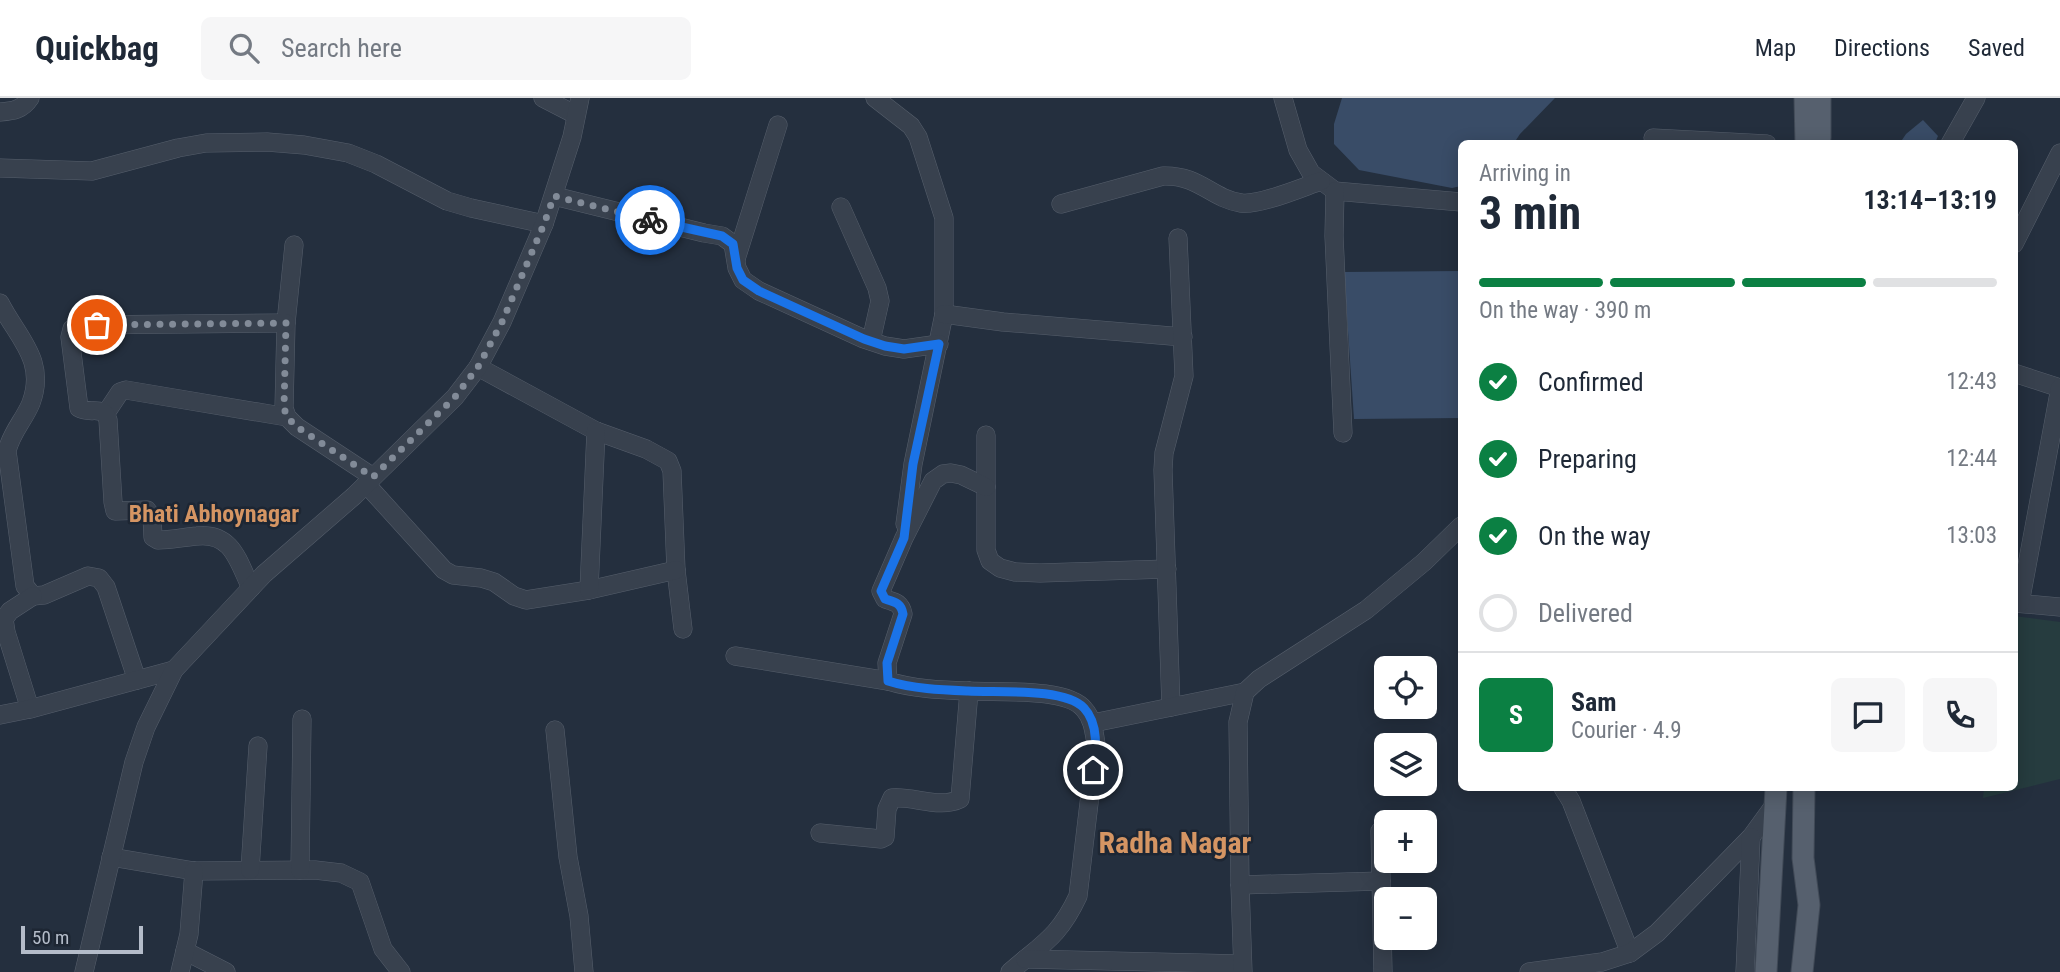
<!DOCTYPE html>
<meta charset="utf-8">
<style>
body{margin:0;font-family:"Roboto Condensed",sans-serif;background:#f6f6f7;color:#1f2937;height:100vh;display:flex;flex-direction:column;font-size:26px;white-space:nowrap}
*{box-sizing:border-box;margin:0}
p{font-size:23px;color:#747a83}
.icon{flex:none;width:38px;height:38px;fill:none;stroke:currentColor;stroke-width:2;stroke-linecap:round;stroke-linejoin:round}
.map{position:relative;flex:1;overflow:hidden}
.sheet{position:absolute;left:1458px;top:42px;width:560px;height:651px;display:flex;flex-direction:column;background:#fff;border-radius:10px;box-shadow:0 4px 18px #0003}
.sheet>*{flex:none}
.fabs{position:absolute;left:1374px;top:558px;display:grid;gap:14px}
.fabs a{display:grid;place-items:center;width:63px;height:63px;border-radius:10px;background:#fff;box-shadow:0 4px 18px #0003;font-size:35px}
.scale{position:absolute;left:21px;bottom:18px;width:122px;box-sizing:border-box;padding-left:7px;border:4px solid #b4bcc9;border-top:0;font-size:19px;line-height:24px;white-space:nowrap;color:#b4bcc9;-webkit-text-stroke:5px #1d2633;paint-order:stroke}
.pin{position:absolute;display:grid;place-items:center;width:60px;height:60px;color:#fff;margin:-30px;border:4px solid #fff;border-radius:50%;box-shadow:0 2px 7px #0007}
.courier{position:absolute;display:grid;place-items:center;width:70px;height:70px;margin:-35px;border:5px solid #1a73e8;border-radius:50%;background:#fff;color:#222;box-shadow:0 2px 9px #0007}
.headline em{font-style:normal;font-weight:700}
.headline div{display:flex;flex-direction:column-reverse}
.headline{display:flex;align-items:center;justify-content:space-between;height:119px;padding:0 21px}
h1{font-size:46px;font-weight:700;line-height:52px}
.bar{display:grid;grid-template-columns:repeat(4,1fr);gap:10px 7px;align-content:center;height:84px;padding:0 21px}
.bar i{height:9px;border-radius:5px;background:#e0e1e3}
.bar .on{background:#0b8043}
.bar p{grid-column:span 4}
.line{display:flex;align-items:center;gap:18px;padding:0 21px;border-top:2px solid #e0e1e3}
.line div{flex:1}
.round{display:grid;place-items:center;flex:none;width:74px;height:74px;border-radius:10px;background:#f6f6f7}
ol{padding:0 21px;list-style:none}
li{display:flex;align-items:center;gap:21px;height:77px}
li p{margin-inline-start:auto}
li .icon{padding:7px;border-radius:50%;background:#0b8043;color:#fff;stroke-width:4}
li:last-child{color:#747a83}
li i{width:38px;height:38px;border:4px solid #e0e1e3;border-radius:50%}
header{display:flex;align-items:center;gap:42px;box-sizing:border-box;height:98px;padding:0 35px;background:#fff;border-bottom:2px solid #e0e1e3}
header strong{font-size:33px}
nav{display:flex;gap:38px;margin-inline-start:auto;font-size:24px}
.search{width:490px;height:63px;background:#f6f6f7;display:flex;align-items:center;gap:18px;box-sizing:border-box;padding:0 24px;border-radius:10px;color:#747a83;font-size:26px}
.map>svg:first-child{display:block}
.green{fill:#263c3f}
.water{fill:#394c67}
.lines{fill:none;stroke-linecap:round;stroke-linejoin:round}
.minor-casing{stroke:#565f6c;stroke-width:19}
.major-casing{stroke:#414a57;stroke-width:23}
.minor{stroke:#38414e;stroke-width:18}
.major{stroke:#56606e;stroke-width:21}
.done{stroke:#828b98;stroke-width:7;stroke-dasharray:0 12.6}
.route{stroke:#1a73e8;stroke-width:9}
.labels{text-anchor:middle;dominant-baseline:central;stroke-width:5;stroke-linejoin:round;paint-order:stroke}
.neighbourhood-label{font-size:24px;font-weight:bold;fill:#d59563;stroke:#1d2633}
.district-label{font-size:30px;font-weight:bold;fill:#d59563;stroke:#1d2633}
</style>
<header>
<strong>Quickbag</strong>
<div class="search"><svg class="icon" aria-label="search" viewBox="0 0 24 24"><circle cx="10" cy="10" r="6"/><path d="M15 15l6 6"/></svg>Search here</div>
<nav><a>Map</a><a>Directions</a><a>Saved</a></nav>
</header>
<div class="map">
<svg width="2060" height="874" viewBox="0 0 2060 874">
<rect width="100%" height="100%" fill="#242f3e"/>
<path class="green" d="M2014,518L2060,524V681L1983,700L1984,690H2014Z"/>
<g class="water">
<path d="M1342,0H1555L1520,36L1514,45L1461,46V88L1452,90L1359,72L1334,46V26Z"/>
<path d="M1923,22L1938,38L1935,45H1900L1906,36Z"/>
<path d="M1460,173L1461,320L1354,321L1344,174Z"/>
</g>
<g class="lines">
<defs>
<g id="minor">
<path d="M543,0L576,17"/>
<path d="M875,0L911,28L918,39L944,120V216L913,366L905,426"/>
<path d="M1283,0L1298,52L1311,75L1335,93L1461,104"/>
<path d="M0,14C13,13 22,12 30,0"/>
<path d="M1653,40L1767,46"/>
<path d="M1950,46L1976,0"/>
<path d="M0,70L92,73L178,50L206,45L267,44L304,47L348,55L376,66L447,103L471,110L544,126"/>
<path d="M1335,93L1334,138L1343,335"/>
<path d="M554,98L704,135L722,138L733,146L737,170L743,182L759,193L864,241L885,248L904,251L939,246"/>
<path d="M1061,106L1163,78C1200,77 1210,100 1241,105C1259,108 1303,89 1321,83"/>
<path d="M841,109L877,190L880,203L871,243"/>
<path d="M2014,146L2060,55"/>
<path d="M294,147L286,225L284,310L287,319L297,329L373,379"/>
<path d="M736,161L778,27"/>
<path d="M0,205C17,239 47,262 31,305C24,322 11,335 7,353L25,488L33,498L44,497L88,478L99,480L106,489L137,582"/>
<path d="M944,216L1003,224L1183,239"/>
<path d="M478,269L596,333L646,351L668,363L672,373L676,472L683,531"/>
<path d="M2014,275L2060,290"/>
<path d="M106,315L120,294L126,292L287,319"/>
<path d="M986,337V452L990,463L1000,470L1015,474L1040,475L1167,471"/>
<path d="M366,386L444,472L453,477L481,480L494,484L514,498L526,502L589,492L676,472"/>
<path d="M986,389L961,377L951,375L943,376L933,383L904,440L881,493L885,501C895,504 901,505 903,516L887,565L888,583C913,591 942,592 969,593C996,595 1066,589 1084,611C1093,621 1094,634 1096,646L1078,798C1059,839 1042,846 1010,874"/>
<path d="M251,490C238,463 232,434 197,438C184,439 171,442 158,442L153,439L152,419L147,412L115,413L113,404L108,322C103,306 90,317 79,310L70,239L72,231L83,227L286,225"/>
<path d="M589,492L596,333"/>
<path d="M2014,505L2060,509"/>
<path d="M2020,505L2060,290"/>
<path d="M735,558L888,583"/>
<path d="M1171,609L1163,372L1164,355L1184,278L1178,140"/>
<path d="M30,611L6,534L4,521L10,513L33,498"/>
<path d="M0,617L30,611L174,572"/>
<path d="M1093,625L1245,594"/>
<path d="M555,632L568,759L579,818L584,874"/>
<path d="M1563,690L1571,703L1630,855"/>
<path d="M1380,733L1383,874"/>
<path d="M820,735L881,741L885,739L887,711L892,700C914,698 940,711 960,701L969,593"/>
<path d="M111,759L194,773L315,772L341,775L360,784L383,851L401,874"/>
<path d="M250,772L258,648"/>
<path d="M300,772L302,621"/>
<path d="M1240,787L1381,783"/>
<path d="M185,853L226,874"/>
<path d="M1025,861L1242,866"/>
<path d="M84,874L134,664L146,629L174,572L264,476L354,398L455,299L478,269L502,224L544,126L572,39L580,0"/>
<path d="M180,874L189,836L194,773"/>
<path d="M1243,874L1240,787L1238,624L1245,594L1259,581L1366,512L1424,464L1461,428"/>
<path d="M1529,874L1602,864L1630,855L1657,835L1751,739L1775,706"/>
<path d="M1745,874L1751,739"/>
</g>
<g id="major">
<path d="M1805,0L1806,46"/>
<path d="M1820,0V40"/>
<path d="M1766,874L1776,690"/>
<path d="M1802,874L1809,807L1803,760L1804,690"/>
</g>
</defs>
<use href="#minor" class="minor-casing"/>
<use href="#major" class="major-casing"/>
<use href="#minor" class="minor"/>
<use href="#major" class="major"/>
</g>
<g class="lines">
<path class="done" d="M97,227L286,225L284,310L287,319L297,329L373,379L455,299L478,269L502,224L544,126L554,98L650,122"/>
<path class="route" d="M650,122L722,138L733,146L737,170L743,182L759,193L864,241L885,248L904,251L939,246L913,366L904,440L881,493L885,501C895,504 901,505 903,516L887,565L888,583C913,591 942,592 968,593C996,595 1064,589 1084,610C1099,626 1096,652 1093,672"/>
</g>
<g class="labels">
<g class="neighbourhood-label">
<text x="214" y="416">Bhati Abhoynagar</text>
</g>
<g class="district-label">
<text x="1175" y="744">Radha Nagar</text>
</g>
</g>
</svg>
<div class="fabs">
<a><svg class="icon" aria-label="locate" viewBox="0 0 24 24"><circle cx="12" cy="12" r="6"/><path d="M12 2v4M12 18v4M2 12h4M18 12h4"/></svg></a>
<a><svg class="icon" aria-label="layers" viewBox="0 0 24 24"><path d="M12 4l9 5-9 5-9-5zM3 14l9 5 9-5"/></svg></a>
<a>+</a>
<a>−</a>
</div>
<div class="scale">50 m</div>
<div class="pin" style="left:97px;top:227px;background:#ea580c"><svg class="icon" aria-label="bag" viewBox="0 0 24 24"><path d="M5 8h14l-1 12H6zM9 8a3 3 0 0 1 6 0"/></svg></div>
<div class="pin" style="left:1093px;top:672px;background:#1f2937"><svg class="icon" aria-label="home" viewBox="0 0 24 24"><path d="M3 11l9-7 9 7M6 9v11h12V9"/></svg></div>
<div class="courier" style="left:650px;top:122px"><svg class="icon" aria-label="bike" viewBox="0 0 24 24"><circle cx="6" cy="16" r="4"/><circle cx="18" cy="16" r="4"/><path d="M6 16l4-8h5l3 8M10 8l3 8H6M13 5h3"/></svg></div>
<section class="sheet">
<div class="headline"><div><h1>3 min</h1><p>Arriving in</p></div><em>13:14–13:19</em></div>
<div class="bar"><i class="on"></i><i class="on"></i><i class="on"></i><i></i><p>On the way · 390 m</p></div>
<ol>
<li><svg class="icon" aria-label="check" viewBox="0 0 24 24"><path d="M5 12l5 5 9-10"/></svg>Confirmed<p>12:43</p></li>
<li><svg class="icon" aria-label="check" viewBox="0 0 24 24"><path d="M5 12l5 5 9-10"/></svg>Preparing<p>12:44</p></li>
<li><svg class="icon" aria-label="check" viewBox="0 0 24 24"><path d="M5 12l5 5 9-10"/></svg>On the way<p>13:03</p></li>
<li><i></i>Delivered</li>
</ol>
<div class="line" style="height:126px"><b class="round" style="background:#0b8043;color:#fff">S</b><div><b>Sam</b><p>Courier · 4.9</p></div><a class="round"><svg class="icon" aria-label="chat" viewBox="0 0 24 24"><path d="M4 5h16v11H9l-5 4z"/></svg></a><a class="round"><svg class="icon" aria-label="phone" viewBox="0 0 24 24"><path d="M5 4h4l2 5-3 2q2 4 5 5l2-3 5 2v4C11 20 4 13 5 4z"/></svg></a></div>
</section>
</div>
